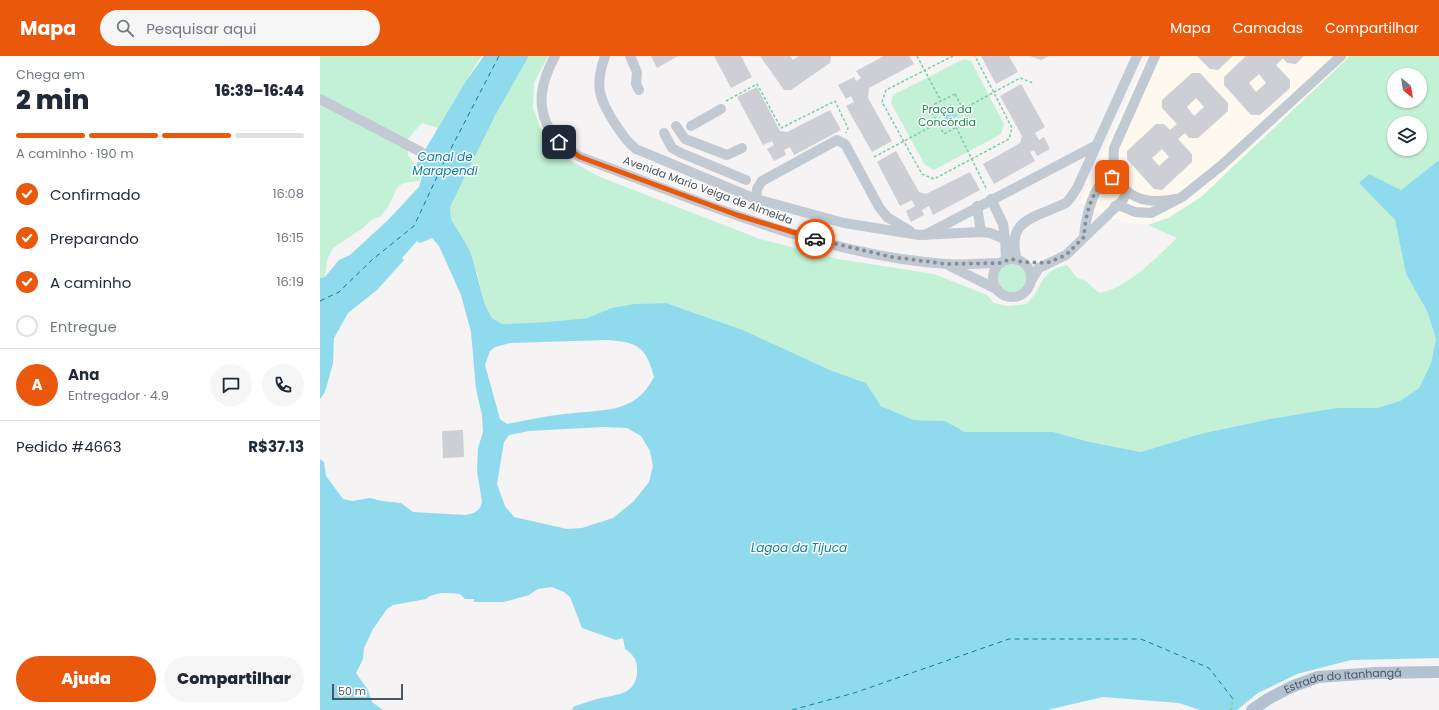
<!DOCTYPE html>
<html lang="pt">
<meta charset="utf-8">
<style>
body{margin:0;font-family:Poppins,sans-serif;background:#f6f6f7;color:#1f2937;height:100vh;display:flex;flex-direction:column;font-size:15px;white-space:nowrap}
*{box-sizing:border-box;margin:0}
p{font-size:13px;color:#747a83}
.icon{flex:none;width:22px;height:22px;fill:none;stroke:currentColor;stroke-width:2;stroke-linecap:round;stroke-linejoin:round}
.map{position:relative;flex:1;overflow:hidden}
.details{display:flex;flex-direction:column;background:#fff;width:320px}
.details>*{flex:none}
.needle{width:26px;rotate:150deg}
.fabs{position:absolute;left:1067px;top:12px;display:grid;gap:8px}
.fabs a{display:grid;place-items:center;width:40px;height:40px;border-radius:50%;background:#fff;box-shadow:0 1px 3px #0004;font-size:20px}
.scale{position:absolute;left:12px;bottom:10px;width:71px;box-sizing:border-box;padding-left:4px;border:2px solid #4a5661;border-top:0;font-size:11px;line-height:14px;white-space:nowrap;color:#4a5661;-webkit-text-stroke:3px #fff;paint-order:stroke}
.pin{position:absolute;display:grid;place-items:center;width:34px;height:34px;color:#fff;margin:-17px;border-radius:8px;box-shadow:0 2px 6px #0006}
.courier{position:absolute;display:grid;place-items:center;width:40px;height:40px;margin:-20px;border:3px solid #ea580c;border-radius:50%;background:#fff;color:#222;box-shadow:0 1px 5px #0007}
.summary em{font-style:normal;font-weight:800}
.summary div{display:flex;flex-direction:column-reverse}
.summary{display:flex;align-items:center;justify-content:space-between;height:68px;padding:0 16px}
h1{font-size:26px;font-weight:800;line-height:30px}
.bar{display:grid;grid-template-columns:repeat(4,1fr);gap:6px 4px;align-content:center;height:48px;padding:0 16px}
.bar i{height:5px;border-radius:3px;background:#e0e1e3}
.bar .active{background:#ea580c}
.bar p{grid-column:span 4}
.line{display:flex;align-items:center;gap:10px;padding:0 16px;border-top:1px solid #e0e1e3}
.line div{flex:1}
.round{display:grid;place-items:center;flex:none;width:42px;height:42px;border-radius:21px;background:#f6f6f7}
ol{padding:0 16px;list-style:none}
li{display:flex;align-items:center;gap:12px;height:44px}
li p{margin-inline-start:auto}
li .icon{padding:4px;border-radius:50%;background:#ea580c;color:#fff;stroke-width:4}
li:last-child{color:#747a83}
li i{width:22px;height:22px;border:2px solid #e0e1e3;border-radius:50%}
.button{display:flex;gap:8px;margin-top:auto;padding:8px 16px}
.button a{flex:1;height:46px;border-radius:24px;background:#ea580c;color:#fff;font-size:16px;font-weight:800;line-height:46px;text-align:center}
.button a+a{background:#f6f6f7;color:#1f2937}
header{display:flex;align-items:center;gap:24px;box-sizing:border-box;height:56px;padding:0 20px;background:#ea580c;color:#fff}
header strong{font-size:19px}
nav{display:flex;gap:22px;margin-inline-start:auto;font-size:14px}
.search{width:280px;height:36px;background:#f6f6f7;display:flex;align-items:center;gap:10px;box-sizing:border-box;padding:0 14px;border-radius:22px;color:#747a83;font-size:15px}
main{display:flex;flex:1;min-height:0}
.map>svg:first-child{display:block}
.commercial{fill:#fdf9ef}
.green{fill:#c3f1d5;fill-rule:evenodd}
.water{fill:#90daee;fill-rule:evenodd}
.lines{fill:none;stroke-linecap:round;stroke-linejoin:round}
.ferry{stroke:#0c7c9b;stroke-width:1;stroke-dasharray:5 4;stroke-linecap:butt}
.building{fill:#cdcfd5;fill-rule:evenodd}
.path{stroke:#7ad0a6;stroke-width:1.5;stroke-dasharray:3 2;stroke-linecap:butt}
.minor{stroke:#c1cad2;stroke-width:10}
.major{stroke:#b3c2d1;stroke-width:12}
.done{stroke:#868d94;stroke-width:4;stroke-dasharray:0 7.2}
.route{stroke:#ea580c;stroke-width:5}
.labels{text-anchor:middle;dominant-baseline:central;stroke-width:3;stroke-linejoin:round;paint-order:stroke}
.park-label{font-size:11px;fill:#17864f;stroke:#fff}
.street-label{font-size:11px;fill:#4a5661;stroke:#fff}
.water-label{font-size:12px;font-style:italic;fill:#0c7c9b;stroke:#fff}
</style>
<header>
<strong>Mapa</strong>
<div class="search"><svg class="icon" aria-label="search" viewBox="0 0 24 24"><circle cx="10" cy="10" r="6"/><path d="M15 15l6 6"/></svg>Pesquisar aqui</div>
<nav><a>Mapa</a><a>Camadas</a><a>Compartilhar</a></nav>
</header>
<main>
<section class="details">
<div class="summary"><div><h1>2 min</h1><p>Chega em</p></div><em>16:39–16:44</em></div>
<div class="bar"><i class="active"></i><i class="active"></i><i class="active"></i><i></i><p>A caminho · 190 m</p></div>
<ol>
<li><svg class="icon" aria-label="check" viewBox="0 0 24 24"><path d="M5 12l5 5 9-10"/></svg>Confirmado<p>16:08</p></li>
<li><svg class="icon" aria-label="check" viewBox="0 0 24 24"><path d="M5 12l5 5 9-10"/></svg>Preparando<p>16:15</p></li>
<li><svg class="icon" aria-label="check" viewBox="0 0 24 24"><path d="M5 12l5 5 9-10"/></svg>A caminho<p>16:19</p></li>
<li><i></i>Entregue</li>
</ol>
<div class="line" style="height:72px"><b class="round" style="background:#ea580c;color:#fff">A</b><div><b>Ana</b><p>Entregador · 4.9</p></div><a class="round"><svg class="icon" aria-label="chat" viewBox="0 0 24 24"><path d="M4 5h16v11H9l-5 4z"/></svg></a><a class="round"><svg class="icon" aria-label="phone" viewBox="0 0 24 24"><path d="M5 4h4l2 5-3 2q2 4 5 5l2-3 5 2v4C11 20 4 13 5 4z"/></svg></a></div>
<div class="line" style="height:52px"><div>Pedido #4663</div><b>R$37.13</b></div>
<div class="button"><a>Ajuda</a><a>Compartilhar</a></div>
</section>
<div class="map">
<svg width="1119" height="654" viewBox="0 0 1119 654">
<rect width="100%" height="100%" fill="#f5f3f3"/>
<path class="commercial" d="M827,0H1030L880,142L848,162L828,169L803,166L760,147Z"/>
<g class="green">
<path d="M0,0H161L118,72L102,67L87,84L88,100L103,118L99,125L83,127L77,132L68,151L61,160L51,164L43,172L13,192L7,204L5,221L0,222Z"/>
<path d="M209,0H228L214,27L213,52L225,84L244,101L280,121L440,183L518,203L614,218L667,239L674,247L688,250L706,248C725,232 717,215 747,209L757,222L766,225L779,237C810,231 834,203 857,182L828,169L848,162L880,142L1030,0H1119V104L1081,134L1039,127L1075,164L1086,218L1107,255L1116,283L1111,307L1099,332L1080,345L1057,352H1016L950,363L880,378L821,396L770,386L733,376H645L625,365L594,364L561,350L546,327L510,314L423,274L346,247L314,248L291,252L269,262L226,266L182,268L172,262L165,249L157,217L131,163L130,151L176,58ZM1074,19H1100V45H1074ZM1074,67H1100V93H1074Z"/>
<path d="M644,3L651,5L684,68L681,78L614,114L605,109L571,47L573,39Z"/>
<circle cx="692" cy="222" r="14"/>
</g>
<g class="water">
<path d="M164,0H209L176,58L130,151L131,163L145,186L151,198L165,249L172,262L182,268L226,266L268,262L291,252L314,248L346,247L423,274L510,314L546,327L561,350L594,364L625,365L645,376H733L770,386L821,396L880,378L950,363L1016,352H1057L1080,345L1099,332L1111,307L1116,283L1107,255L1086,218L1075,164L1039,127L1049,118L1081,134L1119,104V602L1031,604L977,618L938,637L917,654H880L859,647L783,641L727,654H250L253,653V651C261,648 269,645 277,643C295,638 318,640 317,613C317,604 313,598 305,593L303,582L296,584L262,572L250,541L244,536L232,531L218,533L209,539L184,546H154V543H145L140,538C128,537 116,535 106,543L73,549L67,553L53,573L44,592L43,603L36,617L48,634L52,646L63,654H0V403L4,406L6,420L23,443L32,445L50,442L62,445L81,447L93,456L145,459L154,457L160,452L162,446L157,415L158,392L163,376L162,359L156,333L151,276L141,239L119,190L112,182L100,187L97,185L82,202L84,204L57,234L28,257L14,282L13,307L5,336L0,343V222L5,221L19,204L30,199L68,164L99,131L103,118L96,109L146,25ZM287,284C317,286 326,290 334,321C315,359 282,353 245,358C226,360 206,364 187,368L180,363L165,309L170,295L175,291L190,287ZM283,371L307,372L321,380L330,395L333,410L329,426L314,445L293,462L262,472L247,473L194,461L185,450L177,428L184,386L189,379L209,375Z"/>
<path d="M631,48L637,60L626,66L620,54Z"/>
</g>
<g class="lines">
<g class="ferry">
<path d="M106,98L123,106"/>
<path d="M0,245L19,236L53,203L94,170L124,106L179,0"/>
<path d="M472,654L534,637L689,583H821L889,612L913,643"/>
</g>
</g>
<g class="building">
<path d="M331,0H358L337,12Z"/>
<path d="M394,0H421L432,21L411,32Z"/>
<path d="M440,0H470L473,4L479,0H511L510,7L471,34H464Z"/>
<path d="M564,0H589L594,8L549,32L548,42L572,85L552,96L526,50L534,46L531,40L526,43L518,29L534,21L536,25L541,22L536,15Z"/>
<path d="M661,0H689L698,16L676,28Z"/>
<path d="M710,0H729L721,4Z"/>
<path d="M877,0H913L898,14L890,13Z"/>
<path d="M926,0H984L976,8L967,7L963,2L956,9L970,24V32L940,59H931L904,29V21ZM939,18L946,27L936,36L929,27Z"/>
<path d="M872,17H880L908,47V55L878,82H869L865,77L858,83L872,98V106L842,134L834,133L807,103V95L836,68H844L850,74L857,68L842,52V44ZM876,42L884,51L874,60L867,51ZM842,93L849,101L839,110L832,102Z"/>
<path d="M701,28L725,71L715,77L719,84L724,81L730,93L717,100L714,94L710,96L715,105L674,128L663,108L700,87L702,80L680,40Z"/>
<path d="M437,31L460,75L467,76L510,54L521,74L474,99L470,91L464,94L466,99L454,105L447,93L454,89L452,85L443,89L417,41Z"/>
<path d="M576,95L599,136L606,138L650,116L660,134L613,159L609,150L602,154L604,159L591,166L586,155L595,150L592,144L580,150L557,106Z"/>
<path d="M143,374L144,401L123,402L122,375Z"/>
</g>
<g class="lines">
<g class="path">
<path d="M597,0L621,45"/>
<path d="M633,0L566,34L562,46L602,118L614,123L689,83L692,72L655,0"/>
<path d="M635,38L649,64L624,78L609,51Z"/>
<path d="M406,45L437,28L461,72L515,45L528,72L526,77"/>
<path d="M643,53L700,22L713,27"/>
<path d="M636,71L667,134"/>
<path d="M554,101L618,67"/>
<path d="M911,654L913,643"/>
</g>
<g class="minor">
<path d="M235,0C222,24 215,49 230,74C233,78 236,83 240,86C246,92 253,96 260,101C376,144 501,199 626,208C644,209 663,207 681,207"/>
<path d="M285,0C281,11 278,24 280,36C283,52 304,84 316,93L436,143L524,167L599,179L661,176L670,177L685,183L686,204"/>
<path d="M310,0L317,16L316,28L319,34"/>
<path d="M835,0L794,92C790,135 817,151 856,143"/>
<path d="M0,43L101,96"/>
<path d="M356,70L365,83L407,99L422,92"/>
<path d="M371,70L401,53"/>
<path d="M344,77L352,92L361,97L426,124"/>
<path d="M436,143L437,133L442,125L517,84L525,88L559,151L567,161L590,175"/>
<path d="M671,143L683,168L685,183"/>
<path d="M657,150L661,176"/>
<path d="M795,150L798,149L815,156L831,157L862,141L902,109L1021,0"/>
<path d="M605,179L775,90"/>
<path d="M764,181C765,166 771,138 782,127C786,123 791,121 796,119"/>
<circle cx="692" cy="222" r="19"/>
<path d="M697,204C688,172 703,164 730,154C736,151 743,149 747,146C752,141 755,135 758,130L817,0"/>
<path d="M628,209L678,234"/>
<path d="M712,223L719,212L746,199L803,144L807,135"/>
</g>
<path class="major" id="s1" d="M932,654L948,643L971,631L998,621L1056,617L1119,616"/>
</g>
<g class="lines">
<path class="done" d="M495,183L572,201L627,208L681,207L691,203L702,206L727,207L746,199L764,181C765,161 771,130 792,121"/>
<path class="route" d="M239,86L260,101L417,159L495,183"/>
</g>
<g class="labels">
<g class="park-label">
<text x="627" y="53">Praça da<tspan x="627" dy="13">Concórdia</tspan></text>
</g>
<g class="street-label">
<text transform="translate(388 134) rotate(20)">Avenida Mario Veiga de Almeida</text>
<text stroke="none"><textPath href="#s1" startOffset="98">Estrada do Itanhangá</textPath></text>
</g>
<g class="water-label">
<text x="125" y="100">Canal de<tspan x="125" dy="14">Marapendi</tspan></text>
<text x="479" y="491">Lagoa da Tijuca</text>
</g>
</g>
</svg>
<div class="fabs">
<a><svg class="needle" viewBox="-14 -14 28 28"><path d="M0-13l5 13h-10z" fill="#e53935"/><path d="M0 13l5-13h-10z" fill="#747a83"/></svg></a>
<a><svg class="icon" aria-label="layers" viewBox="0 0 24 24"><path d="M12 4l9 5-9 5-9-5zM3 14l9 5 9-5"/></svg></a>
</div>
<div class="scale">50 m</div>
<div class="pin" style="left:792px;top:121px;background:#ea580c"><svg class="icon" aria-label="bag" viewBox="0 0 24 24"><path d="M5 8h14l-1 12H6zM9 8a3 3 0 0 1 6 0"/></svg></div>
<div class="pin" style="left:239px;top:86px;background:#1f2937"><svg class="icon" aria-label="home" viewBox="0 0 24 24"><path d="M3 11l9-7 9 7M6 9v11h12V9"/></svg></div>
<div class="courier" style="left:495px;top:183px"><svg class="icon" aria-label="car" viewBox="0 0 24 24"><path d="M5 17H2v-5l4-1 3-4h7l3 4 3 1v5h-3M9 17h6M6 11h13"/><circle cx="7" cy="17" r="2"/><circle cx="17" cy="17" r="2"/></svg></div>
</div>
</main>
